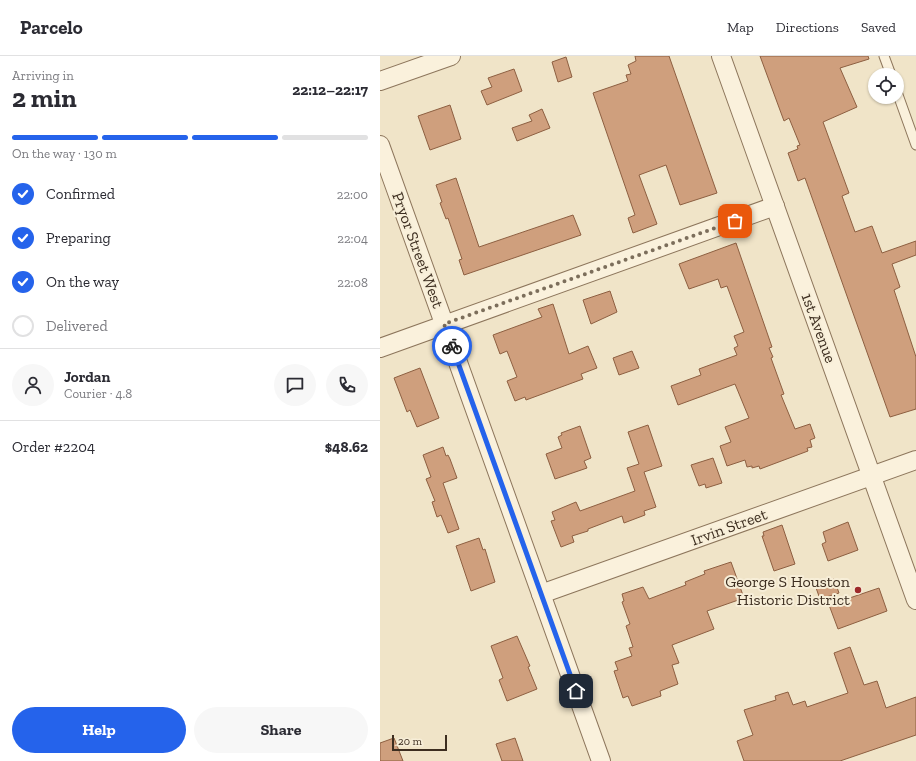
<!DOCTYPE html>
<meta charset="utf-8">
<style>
body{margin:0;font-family:"Zilla Slab",serif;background:#f7f7f7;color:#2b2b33;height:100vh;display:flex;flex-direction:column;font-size:15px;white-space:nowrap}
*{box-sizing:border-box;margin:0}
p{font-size:13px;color:#7c7c81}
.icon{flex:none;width:22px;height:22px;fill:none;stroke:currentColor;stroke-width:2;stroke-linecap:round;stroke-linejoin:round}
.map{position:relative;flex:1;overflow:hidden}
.panel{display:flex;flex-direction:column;background:#fff;width:380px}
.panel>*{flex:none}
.controls{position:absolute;left:488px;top:12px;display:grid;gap:8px}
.controls a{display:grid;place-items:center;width:36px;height:36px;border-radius:50%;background:#fff;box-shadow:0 1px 3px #0004;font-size:20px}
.scale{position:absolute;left:12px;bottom:10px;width:55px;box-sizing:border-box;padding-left:4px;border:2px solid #3d2e20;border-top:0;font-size:11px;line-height:14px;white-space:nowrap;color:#3d2e20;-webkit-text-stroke:3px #f7eed8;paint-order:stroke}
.pin{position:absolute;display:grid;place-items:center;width:34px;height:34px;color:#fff;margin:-17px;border-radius:8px;box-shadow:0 2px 6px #0006}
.courier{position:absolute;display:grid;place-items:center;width:40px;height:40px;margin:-20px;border:3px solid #2563eb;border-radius:50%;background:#fff;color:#222;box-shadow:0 1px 5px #0007}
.summary em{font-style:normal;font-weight:700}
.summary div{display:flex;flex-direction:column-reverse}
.summary{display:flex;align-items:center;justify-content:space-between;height:68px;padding:0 12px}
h1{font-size:26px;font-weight:700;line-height:30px}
.bar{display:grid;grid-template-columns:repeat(4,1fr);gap:6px 4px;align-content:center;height:48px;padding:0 12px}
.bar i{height:5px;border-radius:3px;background:#e1e1e2}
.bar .on{background:#2563eb}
.bar p{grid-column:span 4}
.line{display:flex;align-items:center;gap:10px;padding:0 12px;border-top:1px solid #e1e1e2}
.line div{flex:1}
.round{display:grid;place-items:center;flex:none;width:42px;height:42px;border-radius:21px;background:#f7f7f7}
ol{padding:0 12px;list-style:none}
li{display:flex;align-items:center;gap:12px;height:44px}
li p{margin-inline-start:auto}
li .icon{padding:4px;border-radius:50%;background:#2563eb;color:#fff;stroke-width:4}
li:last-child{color:#7c7c81}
li i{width:22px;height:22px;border:2px solid #e1e1e2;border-radius:50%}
.cta{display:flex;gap:8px;margin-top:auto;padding:8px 12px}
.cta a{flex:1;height:46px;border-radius:24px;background:#2563eb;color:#fff;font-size:16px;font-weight:700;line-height:46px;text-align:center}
.cta a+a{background:#f7f7f7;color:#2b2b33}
header{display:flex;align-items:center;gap:24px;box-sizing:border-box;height:56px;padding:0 20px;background:#fff;border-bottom:1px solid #e1e1e2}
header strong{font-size:19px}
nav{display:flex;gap:22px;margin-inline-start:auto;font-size:14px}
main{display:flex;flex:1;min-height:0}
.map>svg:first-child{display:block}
.building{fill:#cf9f7d;stroke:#8d5f41}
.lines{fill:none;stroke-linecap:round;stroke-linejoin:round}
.service-casing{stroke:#8d765c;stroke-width:11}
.minor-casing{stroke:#8d765c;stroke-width:20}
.service{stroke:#faf1dc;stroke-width:9}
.minor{stroke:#faf1dc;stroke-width:18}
.done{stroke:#7c6e5b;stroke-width:4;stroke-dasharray:0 7.2}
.route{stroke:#2563eb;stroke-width:5}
.poi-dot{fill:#9e2a2b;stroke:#f7eed8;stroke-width:1.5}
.labels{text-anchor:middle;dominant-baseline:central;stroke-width:4;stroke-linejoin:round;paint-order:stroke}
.street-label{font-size:16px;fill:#3d2e20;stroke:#f7eed8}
.poi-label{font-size:16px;fill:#3d2e20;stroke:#f7eed8;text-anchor:end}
</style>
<header>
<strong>Parcelo</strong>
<nav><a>Map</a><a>Directions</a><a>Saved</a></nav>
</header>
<main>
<section class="panel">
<div class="summary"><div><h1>2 min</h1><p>Arriving in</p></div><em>22:12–22:17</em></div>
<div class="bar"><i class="on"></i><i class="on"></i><i class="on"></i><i></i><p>On the way · 130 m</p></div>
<ol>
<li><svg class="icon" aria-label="check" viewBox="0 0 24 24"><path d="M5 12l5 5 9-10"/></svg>Confirmed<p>22:00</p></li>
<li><svg class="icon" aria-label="check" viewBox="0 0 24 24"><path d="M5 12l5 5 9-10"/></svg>Preparing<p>22:04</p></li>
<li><svg class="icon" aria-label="check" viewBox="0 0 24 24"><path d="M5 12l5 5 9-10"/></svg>On the way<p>22:08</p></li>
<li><i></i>Delivered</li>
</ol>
<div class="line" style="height:72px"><a class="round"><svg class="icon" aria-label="person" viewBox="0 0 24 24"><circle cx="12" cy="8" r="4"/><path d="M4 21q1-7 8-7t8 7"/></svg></a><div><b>Jordan</b><p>Courier · 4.8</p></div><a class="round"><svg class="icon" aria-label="chat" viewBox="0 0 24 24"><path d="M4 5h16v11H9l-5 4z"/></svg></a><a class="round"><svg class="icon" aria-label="phone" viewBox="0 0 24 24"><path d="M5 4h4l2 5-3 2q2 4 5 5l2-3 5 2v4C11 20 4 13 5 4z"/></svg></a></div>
<div class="line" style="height:52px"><div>Order #2204</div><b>$48.62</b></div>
<div class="cta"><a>Help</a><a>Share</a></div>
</section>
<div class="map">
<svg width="536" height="705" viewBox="0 0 536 705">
<rect width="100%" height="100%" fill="#f0e4c8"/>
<g class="building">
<path d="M255,0H289L337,137L300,149L286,109L259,119L277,168L253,177L248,162L255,159L213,37L248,25L246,19L251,18L248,9L256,5Z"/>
<path d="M380,0H488L489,3L460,12L477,51L443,66L469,137L462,140L475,176L492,170L502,197L536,185V199L512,208L520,231L514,234L536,301V353L510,361L425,122L418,125L408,97L418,93L417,90L420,89L409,62L404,65Z"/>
<path d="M186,1L192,21L178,26L172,6Z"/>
<path d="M134,13L142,35L107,49L101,35L112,31L108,22Z"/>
<path d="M70,49L81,83L50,94L38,60Z"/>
<path d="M162,53L170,72L137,85L132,72L152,65L149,59Z"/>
<path d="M76,122L99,191L193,159L201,179L84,219L79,204L82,203L68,162L66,163L60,147L62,146L56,129Z"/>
<path d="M356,187L392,291L389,292L393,301L391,302L404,338L401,339L415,373L430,368L435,382L430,384L432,391L427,392L428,395L380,413L379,410L372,412V410L367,411L365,404L347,410L340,390L351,386L345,371L369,362L355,328L298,349L291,330L321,319L319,313L357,299L354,292L358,290L354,280L364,276L347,230L341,232L338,223L309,233L299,208Z"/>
<path d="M230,235L237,256L211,268L203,244Z"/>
<path d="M173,248L189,298L208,290L217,312L201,318L203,323L146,344L145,341L135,345L127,325L137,321L127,295L120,298L113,279L162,261L158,253Z"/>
<path d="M252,295L259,312L239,319L233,302Z"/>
<path d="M40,312L59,362L37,371L30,354L27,356L14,322Z"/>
<path d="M268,369L282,410L264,416L276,451L264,455L265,459L244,467L242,460L208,473V475L192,480L194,486L181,491L171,465L175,464L172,456L196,446L200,455L255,435L247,412L259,408L248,376Z"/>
<path d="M200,370L211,402L204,405L207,412L175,423L166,398L182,392L178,381L182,379L181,377Z"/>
<path d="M63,391L66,400L68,399L70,403L77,422L63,427L79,473L68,477L61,459L57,461L52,446L55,445L46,423L51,421L43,399Z"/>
<path d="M333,402L342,427L326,432L325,428L319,430L311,409Z"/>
<path d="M468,466L478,494L448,505L442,488L446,486L443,476Z"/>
<path d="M402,469L415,508L394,515L382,480H384L383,476Z"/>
<path d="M99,482L103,494L105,493L115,526L91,535L76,490Z"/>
<path d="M351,506L364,542L327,555L334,573L292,589L299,607L292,609L298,628L280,635L281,640L252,650L248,640L243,642L234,615L238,614L235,606L252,600L249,592L253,591L246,570L250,568L242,546L244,545L242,538L263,531L269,543L306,529L305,526L325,518L324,515Z"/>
<path d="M454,523L459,537L440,543L435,529Z"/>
<path d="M499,532L507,555L458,573L449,549Z"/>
<path d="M137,580L150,610L148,611L157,633L127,645L119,624L123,622L111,590Z"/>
<path d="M470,591L484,629L497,625L506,652L536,641V679L460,705H364L357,685L373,679L364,654L396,644L395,640L408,636L413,649L425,645L427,651L468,637L454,597Z"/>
<path d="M14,682L23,705H0V687Z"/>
<path d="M135,682L143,705H122L116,688Z"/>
</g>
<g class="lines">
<defs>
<g id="service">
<path d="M504,0L511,19"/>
<path d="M517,36L536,89"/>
</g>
<g id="minor">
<path d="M341,0L536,544"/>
<path d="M0,25L71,0"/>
<path d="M0,89L221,705"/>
<path d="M0,292L395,150"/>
<path d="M161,538L536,404"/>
</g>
</defs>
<use href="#service" class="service-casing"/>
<use href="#minor" class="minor-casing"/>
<use href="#service" class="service"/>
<use href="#minor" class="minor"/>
</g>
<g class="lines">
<path class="done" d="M72,290L64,268L355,165"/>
<path class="route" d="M72,290L196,635"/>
</g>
<circle class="poi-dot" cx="478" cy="534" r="4"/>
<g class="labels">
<g class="street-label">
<text transform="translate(38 194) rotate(70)">Pryor Street West</text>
<text transform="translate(439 272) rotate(70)">1st Avenue</text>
<text transform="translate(349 471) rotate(-20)">Irvin Street</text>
</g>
<g class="poi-label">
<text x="470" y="525">George S Houston<tspan x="470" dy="18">Historic District</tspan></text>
</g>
</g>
</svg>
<div class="controls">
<a><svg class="icon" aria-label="locate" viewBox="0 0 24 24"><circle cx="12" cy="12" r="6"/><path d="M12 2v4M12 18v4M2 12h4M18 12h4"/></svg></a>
</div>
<div class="scale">20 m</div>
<div class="pin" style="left:355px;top:165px;background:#ea580c"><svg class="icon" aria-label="bag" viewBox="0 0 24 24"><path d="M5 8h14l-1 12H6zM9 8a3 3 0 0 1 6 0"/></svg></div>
<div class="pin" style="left:196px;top:635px;background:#1f2937"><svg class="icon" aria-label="home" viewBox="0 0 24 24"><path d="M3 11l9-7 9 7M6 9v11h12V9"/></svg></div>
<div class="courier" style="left:72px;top:290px"><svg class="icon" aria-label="bike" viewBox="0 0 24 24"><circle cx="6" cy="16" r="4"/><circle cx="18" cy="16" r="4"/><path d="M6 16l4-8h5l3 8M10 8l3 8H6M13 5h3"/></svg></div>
</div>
</main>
